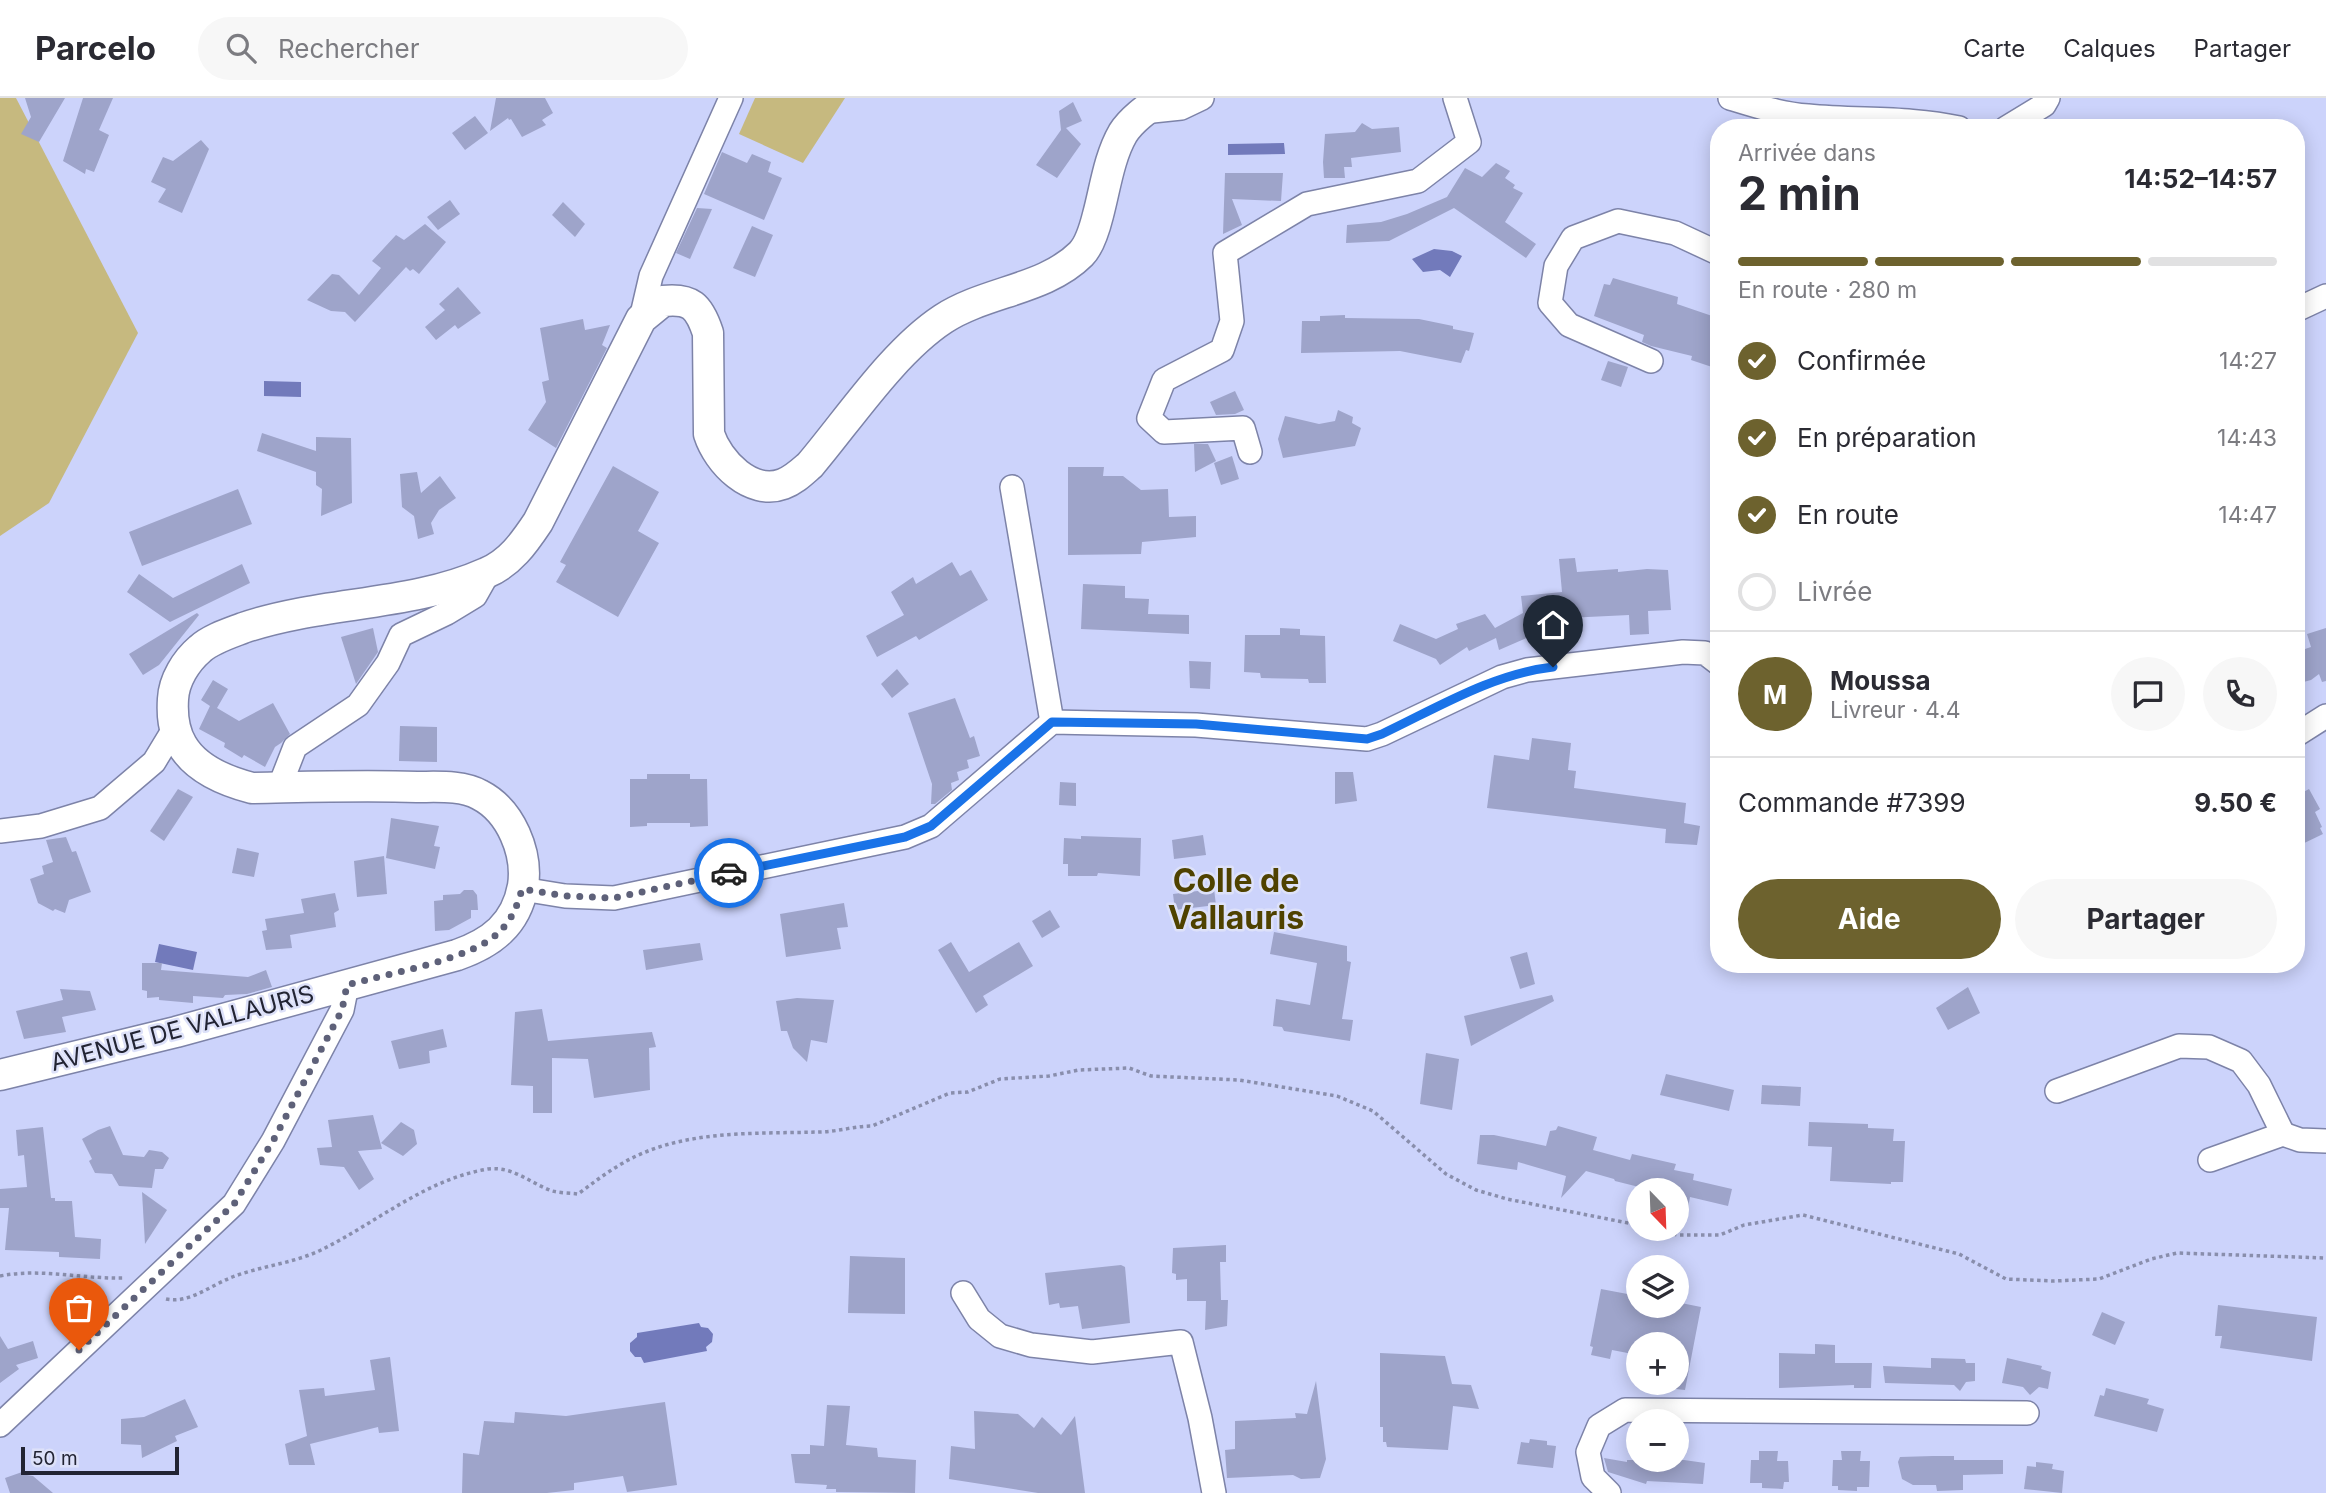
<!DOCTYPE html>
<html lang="fr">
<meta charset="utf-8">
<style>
body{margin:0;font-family:Inter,sans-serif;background:#f7f7f7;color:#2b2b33;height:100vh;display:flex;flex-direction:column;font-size:26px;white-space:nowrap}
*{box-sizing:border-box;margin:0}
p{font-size:23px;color:#7c7c81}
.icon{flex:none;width:38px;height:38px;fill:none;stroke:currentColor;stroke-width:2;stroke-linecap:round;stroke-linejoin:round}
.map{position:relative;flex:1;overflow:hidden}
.side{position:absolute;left:1710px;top:21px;width:595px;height:854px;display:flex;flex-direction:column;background:#fff;border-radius:28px;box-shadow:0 4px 18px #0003}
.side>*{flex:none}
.needle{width:46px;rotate:157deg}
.fabs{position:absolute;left:1626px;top:1080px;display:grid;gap:14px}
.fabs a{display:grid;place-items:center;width:63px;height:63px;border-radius:50%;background:#fff;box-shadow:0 4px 18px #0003;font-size:35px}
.scale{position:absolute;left:21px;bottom:18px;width:158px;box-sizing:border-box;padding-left:7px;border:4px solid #222433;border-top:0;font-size:19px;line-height:24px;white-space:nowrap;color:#222433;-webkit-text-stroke:5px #dde1f9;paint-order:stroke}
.pin{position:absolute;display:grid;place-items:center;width:60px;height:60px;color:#fff;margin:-72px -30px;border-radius:50% 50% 50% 0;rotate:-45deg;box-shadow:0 0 7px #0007}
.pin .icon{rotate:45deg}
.courier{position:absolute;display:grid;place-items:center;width:70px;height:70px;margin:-35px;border:5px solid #1a73e8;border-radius:50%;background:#fff;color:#222;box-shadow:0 2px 9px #0007}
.head em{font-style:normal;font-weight:700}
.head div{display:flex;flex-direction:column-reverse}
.head{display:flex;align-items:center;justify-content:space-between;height:119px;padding:0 28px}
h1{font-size:46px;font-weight:700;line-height:52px}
.bar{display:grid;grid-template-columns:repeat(4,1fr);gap:10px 7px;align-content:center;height:84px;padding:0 28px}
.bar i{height:9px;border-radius:5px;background:#e1e1e2}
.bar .on{background:#6d622e}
.bar p{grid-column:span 4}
.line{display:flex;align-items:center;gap:18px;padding:0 28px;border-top:2px solid #e1e1e2}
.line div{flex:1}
.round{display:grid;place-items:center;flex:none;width:74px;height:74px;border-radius:37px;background:#f7f7f7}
ol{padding:0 28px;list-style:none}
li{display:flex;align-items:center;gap:21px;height:77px}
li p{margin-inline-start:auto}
li .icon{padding:7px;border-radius:50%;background:#6d622e;color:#fff;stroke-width:4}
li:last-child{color:#7c7c81}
li i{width:38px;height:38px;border:4px solid #e1e1e2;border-radius:50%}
.button{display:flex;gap:14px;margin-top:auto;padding:14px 28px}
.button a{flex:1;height:80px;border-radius:42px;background:#6d622e;color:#fff;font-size:28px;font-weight:700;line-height:80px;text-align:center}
.button a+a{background:#f7f7f7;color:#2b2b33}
header{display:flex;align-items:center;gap:42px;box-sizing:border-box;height:98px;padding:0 35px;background:#fff;border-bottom:2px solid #e1e1e2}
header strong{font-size:33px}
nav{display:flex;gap:38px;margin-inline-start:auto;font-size:24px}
.search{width:490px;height:63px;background:#f7f7f7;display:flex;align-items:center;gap:18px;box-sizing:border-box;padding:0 24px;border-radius:38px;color:#7c7c81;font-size:26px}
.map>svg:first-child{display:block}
.green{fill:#c6b97f}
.water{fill:#727abb}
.building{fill:#9ea4ca}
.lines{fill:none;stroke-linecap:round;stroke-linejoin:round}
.minor-casing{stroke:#7d83a8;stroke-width:26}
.major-casing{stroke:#7d83a8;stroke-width:33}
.path{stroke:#898eac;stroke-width:3.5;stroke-dasharray:3.5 3.5;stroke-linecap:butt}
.minor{stroke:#fff;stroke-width:23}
.major{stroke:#fff;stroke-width:30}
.done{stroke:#5e6179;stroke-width:7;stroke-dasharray:0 12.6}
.route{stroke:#1a73e8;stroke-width:9}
.labels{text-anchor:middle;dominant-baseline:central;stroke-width:5;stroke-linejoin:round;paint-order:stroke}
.street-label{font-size:24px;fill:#222433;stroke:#dde1f9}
.district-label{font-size:32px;font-weight:bold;fill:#4f4200;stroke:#dde1f9}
</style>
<header>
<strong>Parcelo</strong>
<div class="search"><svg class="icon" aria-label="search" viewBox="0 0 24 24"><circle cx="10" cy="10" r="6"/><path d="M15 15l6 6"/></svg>Rechercher</div>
<nav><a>Carte</a><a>Calques</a><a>Partager</a></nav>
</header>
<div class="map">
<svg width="2326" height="1395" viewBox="0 0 2326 1395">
<rect width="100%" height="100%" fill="#ccd3fb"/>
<g class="green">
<path d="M0,0H16L138,235L49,405L0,438Z"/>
<path d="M755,0H845L803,65L739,36Z"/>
</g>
<g class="water">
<path d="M1284,45L1285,56L1228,57V46Z"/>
<path d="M1434,151L1452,153L1462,158L1450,179L1440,172L1423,174L1412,161Z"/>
<path d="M264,283L301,284V299L264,298Z"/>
<path d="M159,846L197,854L193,872L155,864Z"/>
<path d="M699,1225L701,1229L708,1230L713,1236L712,1244L706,1249L707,1253L644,1265L641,1259H635L630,1253V1245L637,1239V1235Z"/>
</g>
<g class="building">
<path d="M25,0H65L39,44L21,36L31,19Z"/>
<path d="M83,0H113L99,32L109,37L94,74L86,71L85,76L63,63Z"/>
<path d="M496,0H545L553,15L542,22L546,27L522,39L511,21L509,22L508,20L490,33Z"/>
<path d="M1073,4L1082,23L1066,30L1081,46L1057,80L1036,67L1061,32L1059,13Z"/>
<path d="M475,18L488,35L465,52L452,35Z"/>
<path d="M1362,25L1372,31L1399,29L1401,54L1351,60L1352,69H1344L1345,80H1324L1323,64L1325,36L1355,34Z"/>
<path d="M201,42L209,51L182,115L158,104L166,91L151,84L163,59L173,63Z"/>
<path d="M722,54L747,65L752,56L771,64L768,74L782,80L764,122L704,96Z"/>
<path d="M1496,65L1510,73L1505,80L1515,87L1513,90L1523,95L1505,124L1536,146L1526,160L1454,110L1389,143L1346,145L1347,127L1381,124L1407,116L1447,99L1465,70L1482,79Z"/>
<path d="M1225,75H1283L1281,103L1232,101L1242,127L1223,136Z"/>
<path d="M450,102L460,116L438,132L427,119Z"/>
<path d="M563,104L585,126L575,139L552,117Z"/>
<path d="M697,110L712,111L690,161L676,155Z"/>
<path d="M425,126L446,144L419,176L413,171L410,173L406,169L355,224L345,214L331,213L307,202L332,176L339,177L359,197L381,170L372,163L396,137L404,142Z"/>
<path d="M752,128L773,137L755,179L733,170Z"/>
<path d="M1613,180L1678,199L1677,206L1718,220V271L1691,262L1692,258L1651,248L1642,244L1644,237L1594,218L1604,186L1610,187Z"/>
<path d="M458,189L481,215L458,231L455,227L436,242L425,229L445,212L439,206Z"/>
<path d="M1345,217V220L1419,221L1453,228V231L1474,235L1469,253L1466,252L1461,265L1400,253L1301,255L1302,223H1320V218Z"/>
<path d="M583,221L585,232L610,227L602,247L607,250L556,350L528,332L546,304L542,284L549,282L540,230Z"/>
<path d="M1608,263L1628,269L1621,289L1601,282Z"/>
<path d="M1235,293L1244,312L1235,316L1216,317L1210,304Z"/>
<path d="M1338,312L1353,319L1352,325L1361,330L1355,348L1283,360L1278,341L1285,318L1319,326L1335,323Z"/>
<path d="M262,335L316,353V339L351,340L352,405L321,418L322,391L316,387V374L257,353Z"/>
<path d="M1194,346H1208L1216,363L1195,374Z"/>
<path d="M1232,358L1239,381L1221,387L1214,365Z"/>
<path d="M613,368L659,394L638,433L659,445L618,519L556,484L566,467L560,464Z"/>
<path d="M1068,369H1104L1103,378H1123L1141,392L1168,391L1169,419L1196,418V439L1142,444L1141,456L1068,457Z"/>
<path d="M417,374L421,395L440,378L456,400L439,412L431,425L434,436L418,441L414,418L402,409L400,376Z"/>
<path d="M238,391L252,426L142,468L129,434Z"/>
<path d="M1575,460L1577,474L1618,471V474L1647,471L1668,472L1671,512L1648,513L1649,536L1630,537L1629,517L1567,520L1569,545L1533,549L1531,538L1499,552L1496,540L1469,553L1467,549L1440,567L1436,561L1393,543L1400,526L1436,541L1458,531L1456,526L1485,516L1495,530L1523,515L1521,498L1562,494L1559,461Z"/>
<path d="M952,464L960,478L971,472L988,502L919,542L916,538L877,559L866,538L904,517L891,494L913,479L916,486Z"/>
<path d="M242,466L250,485L170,524L127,494L139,476L173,500Z"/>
<path d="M1083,486L1125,488V500L1149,501L1148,516L1189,517V536L1081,531Z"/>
<path d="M197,515L199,517L159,567L143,577L129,556Z"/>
<path d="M373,530L378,554L356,586L341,539Z"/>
<path d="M1280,530L1300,531V537L1325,538L1326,585H1309L1308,581L1261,580L1260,575L1244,574L1245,537H1280Z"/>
<path d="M2326,530V583L2322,584L2319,576L2311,582L2296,586V554L2311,549L2307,536Z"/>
<path d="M1189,563L1211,564L1210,591L1190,590Z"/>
<path d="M897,571L909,586L892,600L881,586Z"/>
<path d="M213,582L228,591L217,610L239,623L273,605L290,636L281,645L275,649L265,669L244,657L242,660L224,649L225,645L199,631L210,608L201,602Z"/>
<path d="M955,600L970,640L974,638L980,658L967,662L969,670L957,674L959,682L951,685L952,692L935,706H931L932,686L908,615Z"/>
<path d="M400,628L437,629V664L399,663Z"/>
<path d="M1532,640L1571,645L1568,672L1576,673L1574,690L1686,705L1684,725L1700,728L1697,747L1665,745L1666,731L1487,710L1494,657L1529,662Z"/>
<path d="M1335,674H1353L1357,703L1335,706Z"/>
<path d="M647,676H690V681H707L708,728L690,729V725H647V728L630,729V681H647Z"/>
<path d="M1060,684L1076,685V708L1059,707Z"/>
<path d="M178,691L193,699L164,743L150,733Z"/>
<path d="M2309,691L2320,711L2315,714L2322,729L2320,730L2323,736L2296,749V698Z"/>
<path d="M391,720L439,728L434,748L440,749L435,771L386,760Z"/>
<path d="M1203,737L1206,757L1174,761L1172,742Z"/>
<path d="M1081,738L1141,740L1140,778L1098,775L1097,778H1068V766H1063L1064,740L1081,741Z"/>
<path d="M66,739L72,754L76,753L91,794L69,802L65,815L55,811L53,813L38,805L30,781L44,776L42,768L53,764L46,742Z"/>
<path d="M237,750L259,755L254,779L232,775Z"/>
<path d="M384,758L387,796L357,799L354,763Z"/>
<path d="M1214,791L1216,807L1175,812L1173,796Z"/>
<path d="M464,792H473L477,797L478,812H471V820L449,832L435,833L434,803L443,802V797L460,796Z"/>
<path d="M335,795L339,812L334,815L336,829L290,837L292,850L266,852L262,833L267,832L265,821L304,815L301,801Z"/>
<path d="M844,805L848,829L837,830L841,851L786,859L780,816Z"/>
<path d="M1050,812L1060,829L1042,840L1032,823Z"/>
<path d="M1274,834L1347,848V863L1351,864L1342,921L1353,922L1350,943L1284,933L1282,929L1273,928L1276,901L1310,907L1317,865L1270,856Z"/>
<path d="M951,844L969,874L1019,844L1033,868L983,898L988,907L976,915L938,852Z"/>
<path d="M700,845L703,862L646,872L643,852Z"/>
<path d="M1527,854L1535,886L1520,891L1510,859Z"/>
<path d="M142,865H162L161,872L248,879L266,872L272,889L247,896L225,897L223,900L193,898V905L159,902V899L147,900V893L142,892Z"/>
<path d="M1968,889L1980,915L1948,932L1936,910Z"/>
<path d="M60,891L90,893L96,912L62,919L66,934L24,941L16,913L63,902Z"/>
<path d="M1552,897L1554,903L1471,948L1464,918Z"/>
<path d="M797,900L834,902L827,945L811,942L807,964L793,950L787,933H781L776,903Z"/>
<path d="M542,911L548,943L652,934L656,949L649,950L650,992L594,1000L588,961L552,960V1015H533V988L511,987L515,914Z"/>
<path d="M443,931L447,949L429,953L430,965L399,971L391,943Z"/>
<path d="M1426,955L1459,961L1452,1012L1420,1006Z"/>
<path d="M1666,976L1734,992L1729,1013L1660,997Z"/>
<path d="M1762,987L1801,989L1800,1008L1761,1006Z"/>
<path d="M373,1017L382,1051L358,1053L374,1081L359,1092L344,1069L320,1067L317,1050L332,1049L328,1022Z"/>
<path d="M401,1024L414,1032L417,1046L403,1058L381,1045Z"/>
<path d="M1809,1024L1868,1026V1030L1894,1031L1893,1043H1905L1903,1084H1891V1086L1830,1083L1832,1049L1808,1048Z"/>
<path d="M110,1028L123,1057L144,1059L149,1052L162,1054L169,1060L163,1071H155L152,1090L119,1088L112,1076L95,1075L89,1063L92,1061L82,1041L98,1032Z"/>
<path d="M1558,1028L1597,1039L1593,1052L1630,1062L1632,1056L1676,1066L1674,1072L1694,1076L1693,1082L1732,1091L1728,1108L1690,1099L1685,1126L1676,1125V1092H1651L1615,1083L1614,1081L1586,1073L1561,1100L1566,1078L1518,1064L1517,1072L1477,1066L1480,1037H1494L1546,1048L1550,1033L1556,1032Z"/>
<path d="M43,1029L51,1100H55V1103H72L75,1139L101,1141L100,1161L59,1159V1154L5,1152L9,1110H0V1091L27,1089L24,1057L18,1058L16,1032Z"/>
<path d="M142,1094L167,1112L145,1146Z"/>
<path d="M1226,1147V1164H1220L1221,1202H1228L1227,1228L1205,1232L1206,1203H1187V1181L1176,1182V1176L1172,1175L1173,1150Z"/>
<path d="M850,1158L905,1160V1216L848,1215Z"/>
<path d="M1121,1167L1125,1169L1130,1225L1082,1231L1078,1208L1060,1210L1059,1205L1049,1207L1045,1175Z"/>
<path d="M1601,1191L1638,1198V1208H1676V1204L1701,1209L1685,1292L1676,1291V1246H1638V1257L1612,1252L1610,1261L1591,1257L1593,1249L1590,1248Z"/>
<path d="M2218,1207L2317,1219L2312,1263L2220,1250L2222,1238H2215Z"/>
<path d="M2102,1214L2125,1224L2115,1247L2092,1237Z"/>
<path d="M0,1238L8,1251L33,1243L38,1260L16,1267L19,1271L0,1285Z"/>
<path d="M1815,1246L1835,1247V1265H1872L1871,1290H1854V1287L1779,1290V1255L1815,1256Z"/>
<path d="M1380,1255L1445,1258L1452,1286L1471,1287L1479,1311L1453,1308L1448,1352L1387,1349L1386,1344H1383V1329H1380Z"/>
<path d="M390,1259L399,1333L379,1335L378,1329L310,1346L315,1367H289L285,1346L307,1338L299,1292L324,1290L325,1298L375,1292L370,1262Z"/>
<path d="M1931,1260L1965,1261L1966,1265H1975V1283L1966,1284L1960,1293L1954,1287L1885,1285L1883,1268L1931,1270Z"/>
<path d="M2007,1260L2042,1268L2041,1271L2051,1274L2048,1291L2039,1289L2030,1297L2023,1289L2002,1285Z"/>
<path d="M1316,1283L1326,1361L1320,1380L1301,1381L1293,1377L1227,1380L1225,1352L1235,1351V1323L1296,1320L1295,1315L1307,1316Z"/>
<path d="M2106,1290L2149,1301L2147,1306L2164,1311L2157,1334L2094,1318L2100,1297L2104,1298Z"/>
<path d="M185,1301L198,1329L175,1338L177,1343L142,1360L141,1347L121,1346V1321L144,1319Z"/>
<path d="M665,1304L677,1387L627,1394L623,1378L574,1385V1392L547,1395H462L463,1355L479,1357L484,1323L514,1325L515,1314L566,1318Z"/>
<path d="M827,1307L850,1308L846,1347L877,1350L878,1359L916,1362L915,1395L836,1394V1391H826L827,1387L795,1385L791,1356H810V1347L824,1348Z"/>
<path d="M974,1313L1018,1316L1034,1330L1042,1319L1061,1337L1075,1318L1085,1395H1038L949,1381L951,1348L975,1351Z"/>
<path d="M1530,1341L1547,1343V1347L1556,1348L1553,1370L1517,1366L1521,1344L1529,1345Z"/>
<path d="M1759,1353H1778L1777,1363H1788L1789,1384H1784L1783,1391L1762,1390V1385H1750L1751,1362H1759Z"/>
<path d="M1841,1353H1861L1860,1363H1870L1869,1389H1857V1393L1838,1392V1388H1832L1833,1362H1842Z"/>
<path d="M1933,1358H1954V1362H2003V1376L1963,1377V1392L1937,1393L1936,1387H1913L1902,1381L1898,1364L1900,1359Z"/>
<path d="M1604,1360L1627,1364V1362H1684L1705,1365L1703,1386L1647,1383L1646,1386L1608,1374Z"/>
<path d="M2036,1364L2053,1366L2052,1371L2064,1373L2062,1395L2024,1391L2027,1368L2036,1369Z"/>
<path d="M25,1373L27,1377L33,1378L53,1395H10L5,1380Z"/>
</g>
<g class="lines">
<defs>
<g id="minor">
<path d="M1730,0C1756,8 1781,16 1808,18C1858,23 1910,19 1959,30"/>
<path d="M1143,14L1181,10L1202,0"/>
<path d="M2006,30L2044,7L2048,0"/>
<path d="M2296,212L2326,198"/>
<path d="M641,221L651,178L731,0"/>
<path d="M1651,263L1569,227L1550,205L1556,168L1573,140L1618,123L1675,135L1718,155"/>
<path d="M1250,354L1243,330L1164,334L1149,320L1164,282L1222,252L1232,223L1225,155L1307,106L1418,83L1469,44L1455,0"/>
<path d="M1012,389L1052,624"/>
<path d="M2296,637L2326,618"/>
<path d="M279,690L295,649L358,607L388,565L401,537L447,515L475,498L488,475"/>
<path d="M0,733L41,728L100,710L154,664L174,631"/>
<path d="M522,791L565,798L614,800L905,739L931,728L1052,624L1196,627L1367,641L1382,636L1502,579L1527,572L1683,554L1705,555L1718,565"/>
<path d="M2057,993L2179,948L2209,949L2241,963L2259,987L2283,1036"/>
<path d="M2210,1062L2283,1036L2300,1042L2326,1043"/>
<path d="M963,1195L979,1221L1000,1238L1031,1247L1092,1254L1181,1244L1200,1320L1214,1395"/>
<path d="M0,1327L234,1106L273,1043L342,912L347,887"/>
<path d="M1609,1395L1593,1379L1588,1354L1599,1328L1625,1312L2027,1315"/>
</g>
<path id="major" d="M0,977L176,934L457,857C491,845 516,827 523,788C528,755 511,713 480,697C462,687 438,689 417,689C362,687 307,689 252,690C225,683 196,671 182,647C173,632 172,617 173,601C174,582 186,563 200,551C211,541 230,535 243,530C322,503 410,509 486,475C510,465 524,445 538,424L641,221L663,203C691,200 699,208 708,235L709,336C718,364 751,398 783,386C794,382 802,374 810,367C849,321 893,254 943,221C986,193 1045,192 1081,156C1090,147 1095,129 1098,117C1105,91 1109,59 1123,35C1132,21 1148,10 1162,0"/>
</defs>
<use href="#minor" class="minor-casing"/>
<use href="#major" class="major-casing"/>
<g class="path">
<path d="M1653,1130L1677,1137H1720L1744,1127L1803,1117L1959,1156L2006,1181L2053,1183L2099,1181L2151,1161L2177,1155L2326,1160"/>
<path d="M0,1178C40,1170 82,1181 123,1180"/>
<path d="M166,1201C188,1206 210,1188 230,1180C259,1168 292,1166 321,1152C376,1125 426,1081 488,1071C513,1068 530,1085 552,1093C560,1095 570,1095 578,1096C593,1085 607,1074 623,1065C681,1031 754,1036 819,1034C837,1034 854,1028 872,1028L950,995L968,994L1000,981L1049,978L1079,972L1129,970L1151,978L1239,982L1337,998L1373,1013L1446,1076L1476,1092L1507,1101L1638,1127"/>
</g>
<use href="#minor" class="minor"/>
<use href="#major" class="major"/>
</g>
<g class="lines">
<path class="done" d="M79,1252L234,1106L273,1043L342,912L347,887C386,876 468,862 496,837C511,824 517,809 522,791L565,798L614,800L729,775"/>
<path class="route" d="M729,775L905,739L931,728L1052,624L1196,626L1367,641L1382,636C1437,610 1492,576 1553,569"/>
</g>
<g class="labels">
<g class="street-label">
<text transform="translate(182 930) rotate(-15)">AVENUE DE VALLAURIS</text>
</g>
<g class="district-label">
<text x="1236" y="782">Colle de<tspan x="1236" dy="37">Vallauris</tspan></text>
</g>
</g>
</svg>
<div class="fabs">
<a><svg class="needle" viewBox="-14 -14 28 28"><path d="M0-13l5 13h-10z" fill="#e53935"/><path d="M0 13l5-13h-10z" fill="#7c7c81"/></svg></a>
<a><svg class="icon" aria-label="layers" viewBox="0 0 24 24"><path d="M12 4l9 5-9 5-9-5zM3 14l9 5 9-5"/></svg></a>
<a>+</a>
<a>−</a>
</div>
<div class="scale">50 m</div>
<div class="pin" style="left:79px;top:1252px;background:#ea580c"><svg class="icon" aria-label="bag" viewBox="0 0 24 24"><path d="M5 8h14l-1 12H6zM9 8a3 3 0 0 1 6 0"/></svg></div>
<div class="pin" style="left:1553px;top:569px;background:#1f2937"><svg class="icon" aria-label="home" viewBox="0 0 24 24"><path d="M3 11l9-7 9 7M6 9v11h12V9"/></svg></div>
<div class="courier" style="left:729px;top:775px"><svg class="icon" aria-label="car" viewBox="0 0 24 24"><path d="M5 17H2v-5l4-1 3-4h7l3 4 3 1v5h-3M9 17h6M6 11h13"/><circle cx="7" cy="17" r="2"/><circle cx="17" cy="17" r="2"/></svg></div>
<section class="side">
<div class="head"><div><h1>2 min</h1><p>Arrivée dans</p></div><em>14:52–14:57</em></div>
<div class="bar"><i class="on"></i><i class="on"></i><i class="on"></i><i></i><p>En route · 280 m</p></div>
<ol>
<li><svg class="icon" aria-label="check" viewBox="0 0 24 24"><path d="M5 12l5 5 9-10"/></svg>Confirmée<p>14:27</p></li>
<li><svg class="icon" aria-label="check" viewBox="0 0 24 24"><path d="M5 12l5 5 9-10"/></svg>En préparation<p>14:43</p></li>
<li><svg class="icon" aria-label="check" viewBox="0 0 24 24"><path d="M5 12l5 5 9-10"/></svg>En route<p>14:47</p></li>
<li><i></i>Livrée</li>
</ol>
<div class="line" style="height:126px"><b class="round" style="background:#6d622e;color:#fff">M</b><div><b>Moussa</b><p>Livreur · 4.4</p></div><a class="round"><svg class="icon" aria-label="chat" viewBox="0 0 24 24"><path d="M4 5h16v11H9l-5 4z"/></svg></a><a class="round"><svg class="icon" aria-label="phone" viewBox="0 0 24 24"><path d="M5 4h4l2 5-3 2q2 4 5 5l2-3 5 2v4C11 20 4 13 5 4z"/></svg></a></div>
<div class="line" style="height:91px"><div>Commande #7399</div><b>9.50 €</b></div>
<div class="button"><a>Aide</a><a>Partager</a></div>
</section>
</div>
